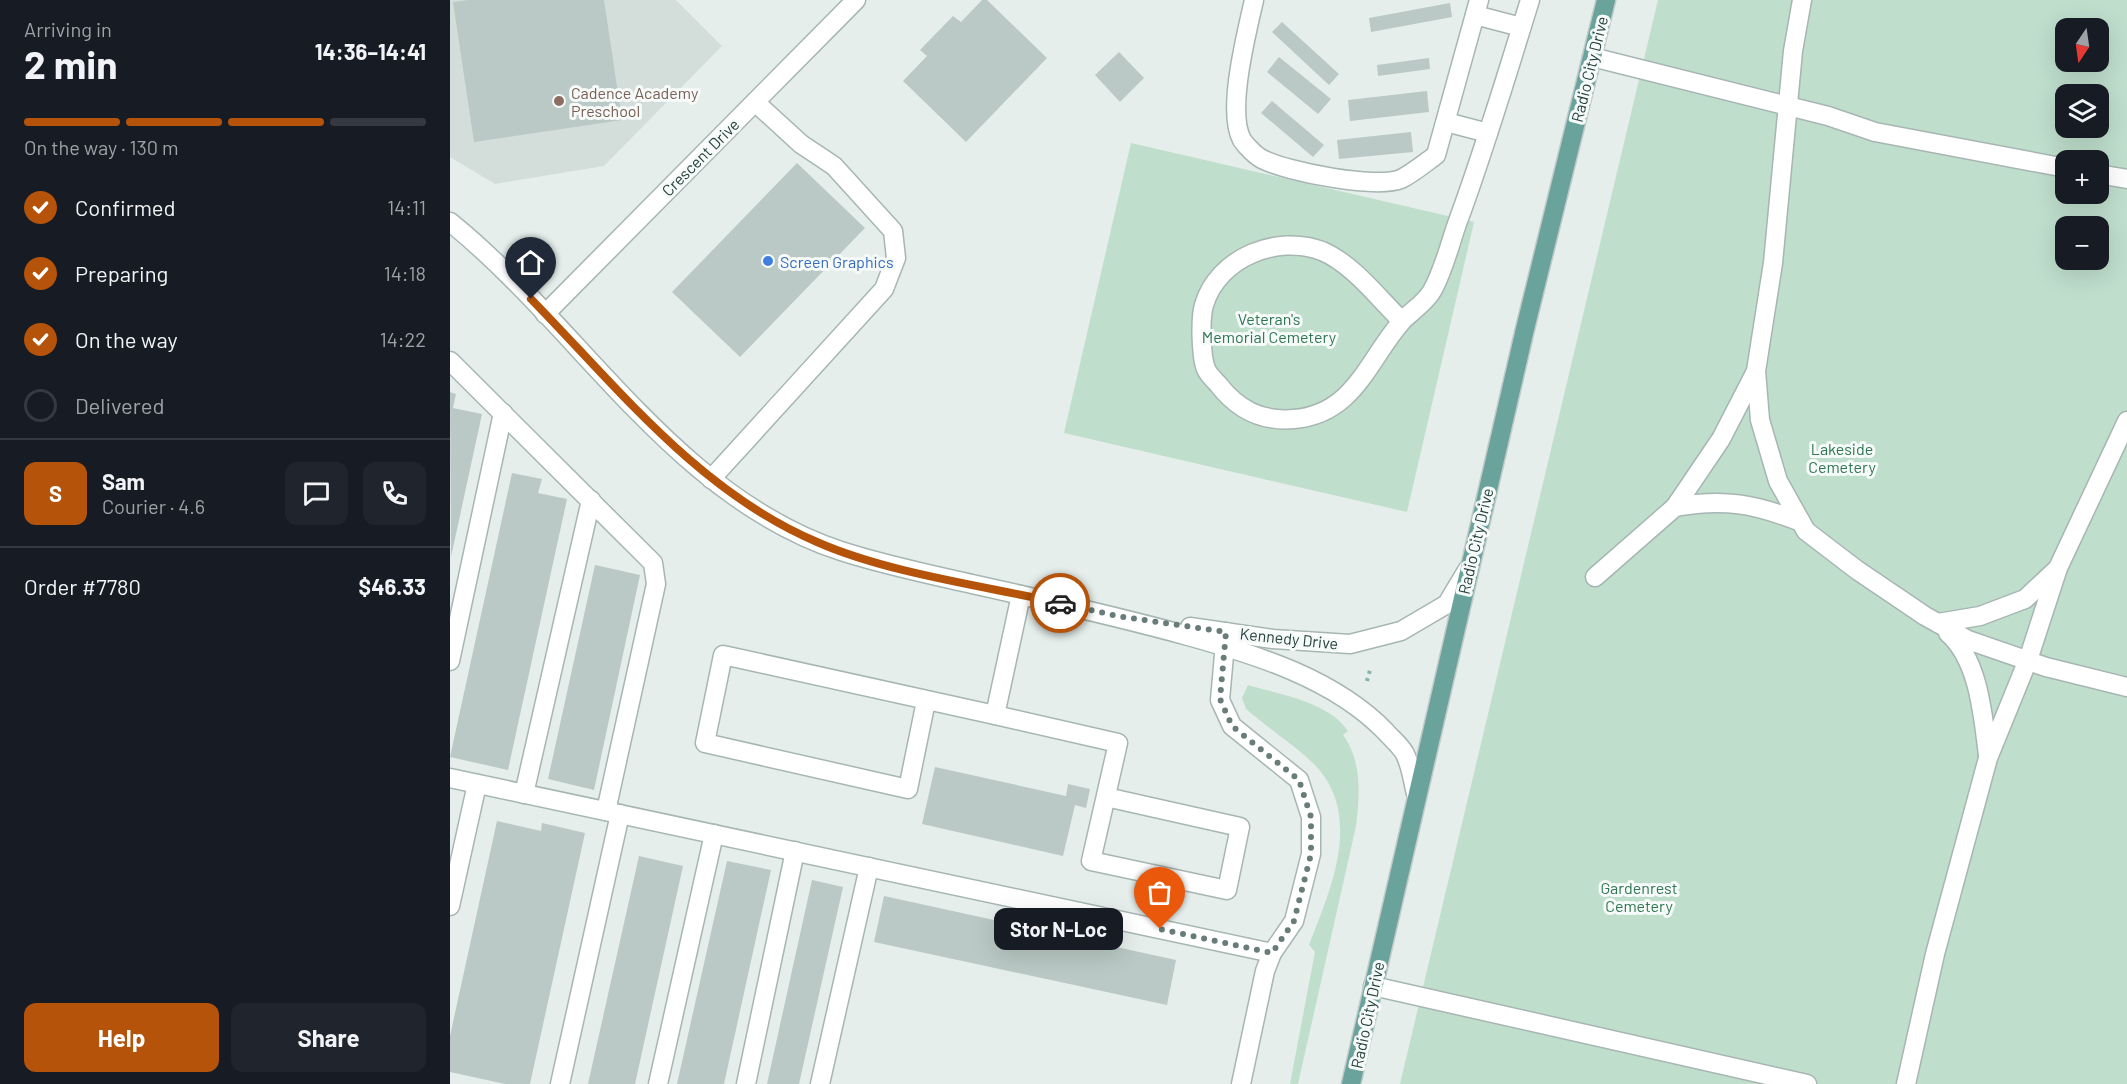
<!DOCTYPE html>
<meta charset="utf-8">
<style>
body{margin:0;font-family:Barlow,sans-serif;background:#20242c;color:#f1f3f6;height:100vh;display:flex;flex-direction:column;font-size:22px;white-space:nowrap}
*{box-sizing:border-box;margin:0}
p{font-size:20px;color:#9ea1a6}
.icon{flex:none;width:33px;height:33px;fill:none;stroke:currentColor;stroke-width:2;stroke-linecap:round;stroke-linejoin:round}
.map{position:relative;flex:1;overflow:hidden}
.details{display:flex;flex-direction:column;background:#171b24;width:450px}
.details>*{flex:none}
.needle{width:39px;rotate:193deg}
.buttons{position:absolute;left:1605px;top:18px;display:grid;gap:12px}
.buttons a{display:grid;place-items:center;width:54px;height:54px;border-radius:12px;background:#171b24;box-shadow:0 6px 24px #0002;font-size:30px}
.pin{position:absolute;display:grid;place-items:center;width:51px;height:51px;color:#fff;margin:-62px -26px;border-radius:50% 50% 50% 0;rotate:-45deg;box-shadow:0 0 6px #0007}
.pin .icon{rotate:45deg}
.courier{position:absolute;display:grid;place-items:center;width:60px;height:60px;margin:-30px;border:4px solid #b45309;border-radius:50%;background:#fff;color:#222;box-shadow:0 2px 8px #0007}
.bubble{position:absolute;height:42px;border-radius:12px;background:#171b24;box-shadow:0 6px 24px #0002;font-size:20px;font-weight:700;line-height:42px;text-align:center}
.head em{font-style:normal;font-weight:700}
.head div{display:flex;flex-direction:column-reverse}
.head{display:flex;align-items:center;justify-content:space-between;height:102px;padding:0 24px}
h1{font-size:39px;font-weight:700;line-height:45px}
.bar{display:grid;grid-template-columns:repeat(4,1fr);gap:9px 6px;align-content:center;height:72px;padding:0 24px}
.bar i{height:8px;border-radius:4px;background:#363941}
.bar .active{background:#b45309}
.bar p{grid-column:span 4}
.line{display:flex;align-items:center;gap:15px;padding:0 24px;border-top:2px solid #363941}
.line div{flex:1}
.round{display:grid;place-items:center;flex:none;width:63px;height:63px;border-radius:12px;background:#20242c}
ol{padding:0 24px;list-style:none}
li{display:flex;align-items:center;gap:18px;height:66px}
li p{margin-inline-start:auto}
li .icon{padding:6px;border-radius:50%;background:#b45309;color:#fff;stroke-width:4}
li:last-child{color:#9ea1a6}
li i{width:33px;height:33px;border:3px solid #363941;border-radius:50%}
.action{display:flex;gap:12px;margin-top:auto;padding:12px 24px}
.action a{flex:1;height:69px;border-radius:12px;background:#b45309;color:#fff;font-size:24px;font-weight:700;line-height:69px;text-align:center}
.action a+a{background:#20242c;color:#f1f3f6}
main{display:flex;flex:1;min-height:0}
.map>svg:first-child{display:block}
.built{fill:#d3deda}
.green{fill:#bfdecc;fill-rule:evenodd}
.building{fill:#bac9c5}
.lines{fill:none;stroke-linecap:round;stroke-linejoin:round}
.lane-casing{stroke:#a7b6b3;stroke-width:21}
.street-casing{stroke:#a7b6b3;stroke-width:21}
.primary-casing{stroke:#c2cac8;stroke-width:21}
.path{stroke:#86b1aa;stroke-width:4;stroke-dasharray:3 4.5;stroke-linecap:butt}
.lane{stroke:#fff;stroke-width:18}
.street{stroke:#fff;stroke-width:18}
.primary{stroke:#6aa39c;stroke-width:18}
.done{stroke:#687d79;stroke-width:6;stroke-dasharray:0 10.8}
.route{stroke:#b45309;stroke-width:8}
.education-dot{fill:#8d6e63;stroke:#f6faf9;stroke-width:2}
.shop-dot{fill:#3f7fe0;stroke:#f6faf9;stroke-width:2}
.labels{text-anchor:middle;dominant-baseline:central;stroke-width:6;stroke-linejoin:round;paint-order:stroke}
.street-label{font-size:16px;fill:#24403c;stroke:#f6faf9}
.education-label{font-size:16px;fill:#785e54;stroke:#f6faf9;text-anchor:start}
.shop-label{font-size:16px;fill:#366cbe;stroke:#f6faf9;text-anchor:start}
.park-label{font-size:16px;fill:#2e7654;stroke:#f6faf9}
</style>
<main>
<section class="details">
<div class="head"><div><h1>2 min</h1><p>Arriving in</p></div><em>14:36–14:41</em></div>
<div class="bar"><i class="active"></i><i class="active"></i><i class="active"></i><i></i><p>On the way · 130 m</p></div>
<ol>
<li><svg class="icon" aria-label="check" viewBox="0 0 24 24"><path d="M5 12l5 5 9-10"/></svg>Confirmed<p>14:11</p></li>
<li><svg class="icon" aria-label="check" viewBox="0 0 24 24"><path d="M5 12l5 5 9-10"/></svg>Preparing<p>14:18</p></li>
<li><svg class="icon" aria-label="check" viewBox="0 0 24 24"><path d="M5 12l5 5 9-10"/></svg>On the way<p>14:22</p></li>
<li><i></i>Delivered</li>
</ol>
<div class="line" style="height:108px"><b class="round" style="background:#b45309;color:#fff">S</b><div><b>Sam</b><p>Courier · 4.6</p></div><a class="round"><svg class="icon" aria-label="chat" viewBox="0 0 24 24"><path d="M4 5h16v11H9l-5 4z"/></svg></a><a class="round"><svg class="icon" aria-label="phone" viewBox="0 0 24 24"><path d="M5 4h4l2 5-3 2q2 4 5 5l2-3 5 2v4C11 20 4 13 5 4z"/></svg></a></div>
<div class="line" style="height:78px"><div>Order #7780</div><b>$46.33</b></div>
<div class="action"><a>Help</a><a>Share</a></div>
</section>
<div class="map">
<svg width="1677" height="1084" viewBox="0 0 1677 1084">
<rect width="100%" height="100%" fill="#e5eeeb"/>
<path class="built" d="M0,0H226L272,46L154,166L45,184L0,157Z"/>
<g class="green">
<path d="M1208,0H1677V1084H950ZM1616,28H1648V62H1616ZM1616,94H1648V128H1616ZM1616,160H1648V194H1616ZM1616,226H1648V260H1616Z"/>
<path d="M681,143L1024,222L957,512L614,433Z"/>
<path d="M798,685C830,695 877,701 898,731L893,735C912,761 910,795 906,826L848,1084H840L865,952L859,945C881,889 914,815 864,764C843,744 818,728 796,709L792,698Z"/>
</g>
<g class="building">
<path d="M19,0H154L172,120L24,142L3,2Z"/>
<path d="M532,0H537L597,58L516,142L453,81L477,56L470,50L503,16L511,22Z"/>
<path d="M1000,3L1002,17L921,32L919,18Z"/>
<path d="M832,22L889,74L879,85L822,32Z"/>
<path d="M669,52L694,78L670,102L645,75Z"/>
<path d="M829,57L881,99L868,114L817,72Z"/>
<path d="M979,58L980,69L928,76L927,65Z"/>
<path d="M977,91L979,112L900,121L898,100Z"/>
<path d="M822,101L874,145L863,157L811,113Z"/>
<path d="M961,132L963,152L889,159L887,140Z"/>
<path d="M347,163L415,228L290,357L222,292Z"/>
<path d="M0,392L6,394L3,408L32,414L1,557Z"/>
<path d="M62,473L92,479L88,493L117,499L58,770L0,757Z"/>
<path d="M145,565L190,575L144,790L98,779Z"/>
<path d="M485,767L616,796L618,784L640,789L636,808L625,805L613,856L472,824Z"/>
<path d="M47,821L91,831L92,823L135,833L80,1084H55L0,1072V1036Z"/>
<path d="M189,856L233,866L185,1084H138Z"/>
<path d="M277,861L321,870L274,1084H227Z"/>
<path d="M362,880L393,887L349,1084H317Z"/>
<path d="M434,896L726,960L717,1005L424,942Z"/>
</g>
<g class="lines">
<defs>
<g id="lane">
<path d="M804,0C797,32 776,111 792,140C796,146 806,156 812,159C837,172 926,189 951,179C963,173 975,163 986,155L1029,0"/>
<path d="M1352,0L1343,51L1323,263L1306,371L1310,420L1328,481L1356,531L1407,570L1475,616L1518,640L1596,667L1677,687"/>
<path d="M1025,15L1071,27"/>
<path d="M1142,57L1378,116L1425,132L1616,168"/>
<path d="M996,122L1038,133"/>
<path d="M1648,174L1677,179"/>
<path d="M952,321C929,299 903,264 872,251C828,234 768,257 754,305C750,318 751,357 756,369C758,374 764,380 768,384C787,409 811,422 844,419C905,414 918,359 953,320C962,311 976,302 982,291C994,270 1000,243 1008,221C1035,148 1057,74 1080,0"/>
<path d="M0,361L203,563L206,584L156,811"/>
<path d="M1305,373L1271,439L1225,507C1274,498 1305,504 1351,522"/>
<path d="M261,479L434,289L446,258L443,231L384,166L351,144L305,102"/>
<path d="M1145,577L1225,507"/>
<path d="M1488,623L1530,616L1575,599L1606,570"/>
<path d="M776,632L770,700L782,726L849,780L861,817V854L844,921L822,953L815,971L791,1084"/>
<path d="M1498,633C1529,660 1533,716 1538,755"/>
<path d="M0,661L53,413"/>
<path d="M476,701L458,789L255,743L273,655L545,715L571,595"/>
<path d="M545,715L668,743L641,861L777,890L790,827L656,797"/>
<path d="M0,778L822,953"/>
<path d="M74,794L141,500"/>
<path d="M0,906L27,784"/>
<path d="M923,986L1357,1084"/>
<path d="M110,1084L170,814"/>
<path d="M208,1084L264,834"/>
<path d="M296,1084L345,851"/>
<path d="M370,1084L419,867"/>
<path d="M1456,1084L1485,954L1538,758L1578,660L1608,568L1677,421"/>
</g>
<g id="street">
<path d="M0,222C130,327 225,497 391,551C434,565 478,574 522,584C594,600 666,616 738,636C807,655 885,679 936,732C942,739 951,746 955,754C961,766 963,781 966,794"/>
<path d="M95,314L406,0"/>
<path d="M740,627L823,639L900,644L951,631L997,604L1018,569"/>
</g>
<path id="primary" d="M901,1084L1075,329L1156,0"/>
</defs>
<use href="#lane" class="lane-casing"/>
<use href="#street" class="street-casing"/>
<use href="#primary" class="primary-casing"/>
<path class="path" d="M917,681L920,670"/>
<use href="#lane" class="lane"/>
<use href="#street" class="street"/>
<use href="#primary" class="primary"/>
</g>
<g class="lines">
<path class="done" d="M610,603L667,616L776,632L770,699L782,726L849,780L861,817V854L844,921L822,953L710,929"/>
<path class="route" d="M81,299C168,388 249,492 367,542C437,573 534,586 610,603"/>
</g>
<circle class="education-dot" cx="109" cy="101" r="6"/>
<circle class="shop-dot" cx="318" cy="261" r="6"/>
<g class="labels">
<g class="street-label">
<text transform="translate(1139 69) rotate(-76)">Radio City Drive</text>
<text transform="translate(250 157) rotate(-45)">Crescent Drive</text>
<text transform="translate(1025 541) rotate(-77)">Radio City Drive</text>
<text transform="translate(839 638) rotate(6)">Kennedy Drive</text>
<text transform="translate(917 1015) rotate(-78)">Radio City Drive</text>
</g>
<g class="education-label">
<text x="121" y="92">Cadence Academy<tspan x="121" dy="18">Preschool</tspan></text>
</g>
<g class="shop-label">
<text x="330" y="261">Screen Graphics</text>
</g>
<g class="park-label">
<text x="819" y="318">Veteran's<tspan x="819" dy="18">Memorial Cemetery</tspan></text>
<text x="1392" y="448">Lakeside<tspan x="1392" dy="18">Cemetery</tspan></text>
<text x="1189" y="887">Gardenrest<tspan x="1189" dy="18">Cemetery</tspan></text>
</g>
</g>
</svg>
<div class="buttons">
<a><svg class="needle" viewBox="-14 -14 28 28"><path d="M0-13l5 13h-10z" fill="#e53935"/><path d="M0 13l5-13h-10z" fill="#9ea1a6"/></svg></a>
<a><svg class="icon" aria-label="layers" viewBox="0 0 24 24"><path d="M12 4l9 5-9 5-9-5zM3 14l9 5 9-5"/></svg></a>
<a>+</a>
<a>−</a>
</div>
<div class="pin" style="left:710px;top:929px;background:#ea580c"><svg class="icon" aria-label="bag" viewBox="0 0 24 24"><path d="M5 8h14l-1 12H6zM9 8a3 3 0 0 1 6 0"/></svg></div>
<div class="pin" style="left:81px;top:299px;background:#1f2937"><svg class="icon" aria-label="home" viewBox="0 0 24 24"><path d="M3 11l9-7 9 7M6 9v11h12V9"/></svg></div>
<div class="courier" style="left:610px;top:603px"><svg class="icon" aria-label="car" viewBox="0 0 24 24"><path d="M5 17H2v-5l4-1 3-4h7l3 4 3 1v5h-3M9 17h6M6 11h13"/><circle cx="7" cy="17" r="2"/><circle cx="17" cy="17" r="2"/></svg></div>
<div class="bubble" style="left:544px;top:908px;width:129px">Stor N-Loc</div>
</div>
</main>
